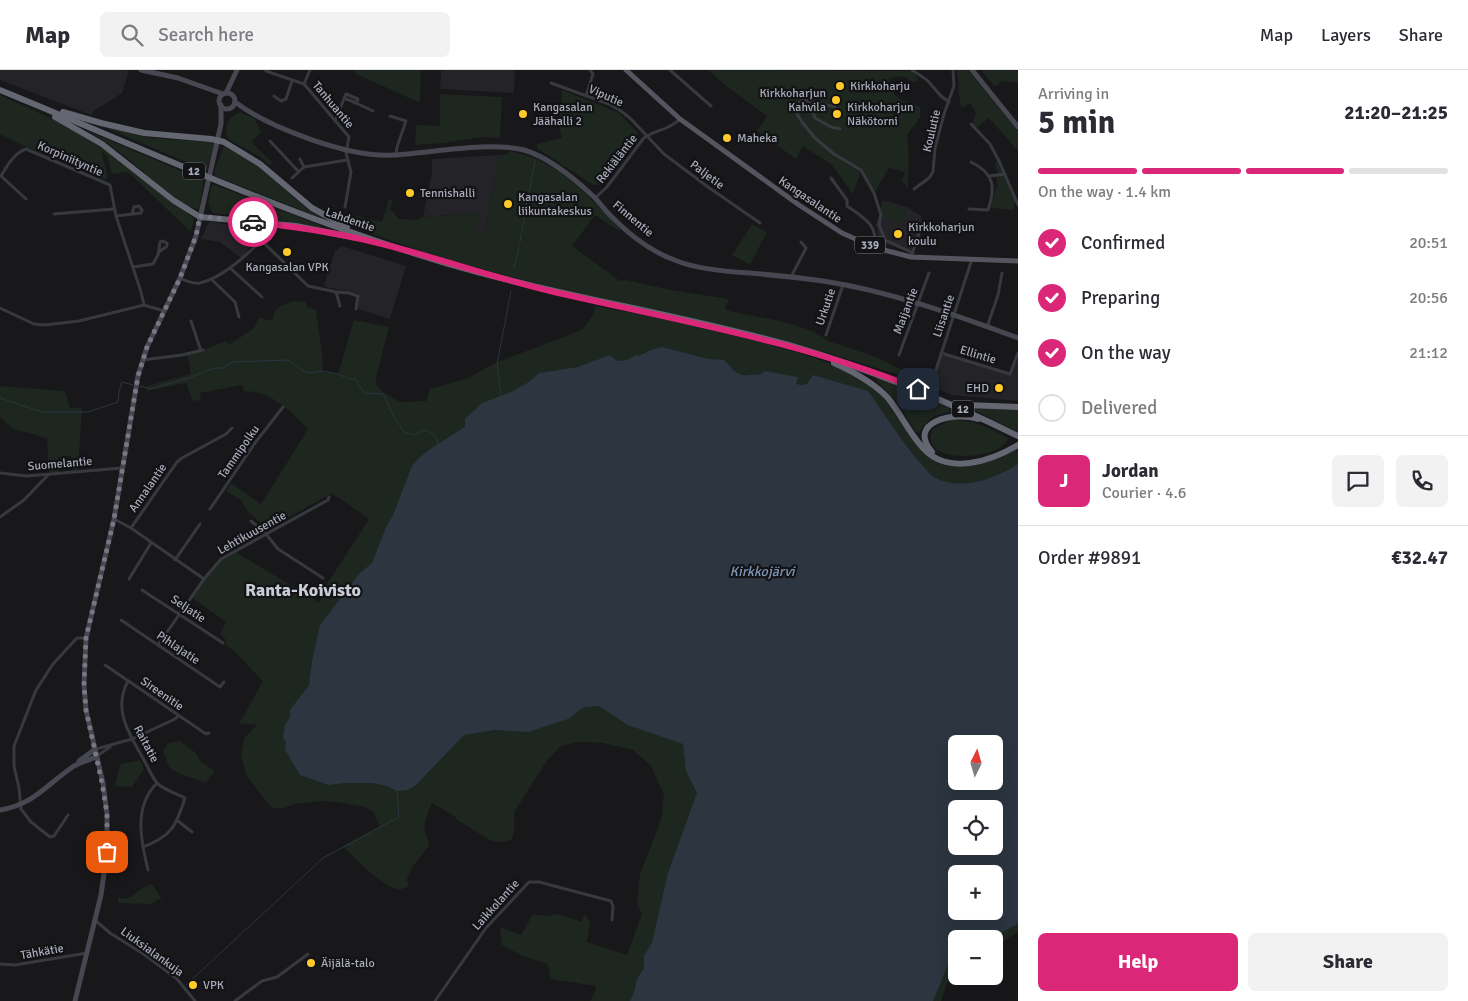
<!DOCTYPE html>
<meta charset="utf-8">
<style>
body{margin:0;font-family:Signika,sans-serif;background:#f2f2f3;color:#2b2b33;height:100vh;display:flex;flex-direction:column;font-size:19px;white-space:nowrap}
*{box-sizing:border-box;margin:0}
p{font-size:16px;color:#7c7c81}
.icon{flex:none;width:28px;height:28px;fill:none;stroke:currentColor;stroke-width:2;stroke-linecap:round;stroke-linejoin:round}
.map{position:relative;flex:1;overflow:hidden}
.sheet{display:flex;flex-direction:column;background:#fff;width:450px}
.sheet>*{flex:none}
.needle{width:32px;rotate:5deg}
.controls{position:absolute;left:948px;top:665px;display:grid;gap:10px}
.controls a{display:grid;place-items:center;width:55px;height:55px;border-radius:8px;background:#fff;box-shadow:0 5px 20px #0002;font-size:25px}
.pin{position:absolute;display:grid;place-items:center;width:42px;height:42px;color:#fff;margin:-21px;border-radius:10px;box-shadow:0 2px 8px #0006}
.courier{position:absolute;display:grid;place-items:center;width:50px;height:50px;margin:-25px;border:4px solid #db2777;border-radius:50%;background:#fff;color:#222;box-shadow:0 1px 6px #0007}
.summary em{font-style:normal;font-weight:700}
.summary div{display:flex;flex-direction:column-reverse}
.summary{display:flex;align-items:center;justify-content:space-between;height:85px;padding:0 20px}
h1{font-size:32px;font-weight:700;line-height:38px}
.bar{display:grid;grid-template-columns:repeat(4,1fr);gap:8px 5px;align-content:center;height:60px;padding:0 20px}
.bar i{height:6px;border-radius:4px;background:#e1e1e2}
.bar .active{background:#db2777}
.bar p{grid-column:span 4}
.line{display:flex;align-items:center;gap:12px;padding:0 20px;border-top:1px solid #e1e1e2}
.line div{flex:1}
.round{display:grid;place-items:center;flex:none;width:52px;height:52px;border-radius:8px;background:#f2f2f3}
ol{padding:0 20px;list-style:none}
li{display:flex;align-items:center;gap:15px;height:55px}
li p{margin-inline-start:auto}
li .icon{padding:5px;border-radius:50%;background:#db2777;color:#fff;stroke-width:4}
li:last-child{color:#7c7c81}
li i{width:28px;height:28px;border:2px solid #e1e1e2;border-radius:50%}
.action{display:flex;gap:10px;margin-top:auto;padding:10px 20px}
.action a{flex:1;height:58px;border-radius:8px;background:#db2777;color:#fff;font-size:20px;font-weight:700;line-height:58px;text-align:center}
.action a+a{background:#f2f2f3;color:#2b2b33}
header{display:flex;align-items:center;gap:30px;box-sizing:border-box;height:70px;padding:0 25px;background:#fff;border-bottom:1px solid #e1e1e2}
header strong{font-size:24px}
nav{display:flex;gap:28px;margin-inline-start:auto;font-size:18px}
.search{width:350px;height:45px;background:#f2f2f3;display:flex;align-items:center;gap:12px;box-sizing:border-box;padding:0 18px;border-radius:8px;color:#7c7c81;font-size:19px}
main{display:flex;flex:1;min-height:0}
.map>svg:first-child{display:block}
.built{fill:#242327}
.green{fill:#1d261f;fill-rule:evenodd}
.water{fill:#2c3540;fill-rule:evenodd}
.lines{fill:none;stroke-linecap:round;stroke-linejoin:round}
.stream{stroke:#2c3540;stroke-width:1}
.street{stroke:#38393f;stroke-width:3}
.secondary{stroke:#464750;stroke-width:5}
.primary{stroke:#54555f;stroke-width:5}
.highway{stroke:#646671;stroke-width:6}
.done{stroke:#767883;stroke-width:5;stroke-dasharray:0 9}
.route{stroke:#db2777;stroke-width:6}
.poi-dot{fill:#ffca2a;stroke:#131215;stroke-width:2}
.labels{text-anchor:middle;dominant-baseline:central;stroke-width:4.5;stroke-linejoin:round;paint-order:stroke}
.shield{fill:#131215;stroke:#7b7e89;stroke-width:1}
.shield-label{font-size:11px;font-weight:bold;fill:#a8acbb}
.poi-label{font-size:12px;fill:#a8acbb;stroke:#131215;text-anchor:start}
.street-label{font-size:12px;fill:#a8acbb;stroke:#131215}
.water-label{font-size:14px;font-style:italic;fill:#7c97b9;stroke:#131215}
.district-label{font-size:18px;font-weight:bold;fill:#caccd7;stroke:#131215}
</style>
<header>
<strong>Map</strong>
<div class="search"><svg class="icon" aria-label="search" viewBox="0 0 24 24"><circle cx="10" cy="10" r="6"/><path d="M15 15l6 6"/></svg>Search here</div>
<nav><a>Map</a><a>Layers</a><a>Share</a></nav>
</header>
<main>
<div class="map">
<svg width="1018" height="931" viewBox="0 0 1018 931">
<rect width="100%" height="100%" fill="#18171a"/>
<g class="built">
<path d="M0,0H125L129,1L122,23L94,41L91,45L0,10Z"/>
<path d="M441,0H515L514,23L440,19Z"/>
<path d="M499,85L485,164L475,163L478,143L423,147L432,102V89Z"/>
<path d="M883,130L907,137L921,146L922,155L913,183L879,172L876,154Z"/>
<path d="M209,152L267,159L261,168L255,171L241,188L220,172L201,169Z"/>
<path d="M342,176L406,196L390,249L355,238L357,223L326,217L324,215L335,181Z"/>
<path d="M941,283L1010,304L1018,284V331L952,325L932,317L933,309Z"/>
</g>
<g class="green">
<path d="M355,0H421L420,33L354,3Z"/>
<path d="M708,0L913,1L919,11L913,12L903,6L889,8L891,20L898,28L920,37V48L907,65C910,83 908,100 908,118L902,111L905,102L889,98L875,122L861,100L853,124L831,94L803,76L796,89L757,61L767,46L725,15Z"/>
<path d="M956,0H968L1018,61V81L989,48L976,58L972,54L976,43L970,33L962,38C957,26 960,13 956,0Z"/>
<path d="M981,0H1018V13L1002,11L995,17Z"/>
<path d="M562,20L619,43L637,62V68L605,112C599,116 596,116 590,113L537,78V74L562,68L560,61Z"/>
<path d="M440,24L502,27L500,68L483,67L443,73L415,75L416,55L440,56Z"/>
<path d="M0,25C34,40 68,55 99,76C120,90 138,106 157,121C169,131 183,137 194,149L191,162L128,102L112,104L107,86L101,81L108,107L105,110L20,74L0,64Z"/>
<path d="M240,42L255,49L261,62L251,72L273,93L269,95L262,88L228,69C224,55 227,48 240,42Z"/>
<path d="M104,57L151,68L211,72L213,74V78L207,101Z"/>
<path d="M86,60L204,111L199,138L198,140C168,128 147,103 122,84C111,75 98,67 86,60Z"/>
<path d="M224,76L259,96L307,139L329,151L215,106V99Z"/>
<path d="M509,81C562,91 585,125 621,159L619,161L595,145L572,176L620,211L626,210L671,220L729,229L725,239L729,241C757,247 807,253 828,271C845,276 862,282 878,288C889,293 899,300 911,302L909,308C849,290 789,270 727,256C600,227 468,204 345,153L348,144L382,152L389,129L393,130L390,139L399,149L418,150L423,147L479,143L475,163L485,164L499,85L508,84Z"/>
<path d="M998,90L1015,131L1013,140L991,138L996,119L998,116L996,106H999L995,94Z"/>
<path d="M212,114L320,155L322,158L270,149L212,143L208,133Z"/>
<path d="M886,132L907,139L904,153L885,148L881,144Z"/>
<path d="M752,154L767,162L750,195L732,185Z"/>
<path d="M294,231L305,232L308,238L316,239L323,291L322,299L324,302L338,304L354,250L389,257L376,307L377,316L383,322L400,332L426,331L430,319L468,308L495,293L582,260L593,245L595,236L626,242L627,241C675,250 723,262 770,275C805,285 843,294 872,316C894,333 921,387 942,394C969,402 994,391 1018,379V862L994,877V869H956V897L950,905L941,931H590L596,920L595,916L550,909L548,894L522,886L502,875L500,857L521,865L533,844L546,846L559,844L581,852L585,844L590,853L587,872L627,885L642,844L637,834L640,804L661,750L664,725L651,696L633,680L603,673L579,672L561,676L546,692L515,741C513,751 516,759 512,769C502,773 500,772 491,771L456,749V747L432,733C429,741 423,752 425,760C426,766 429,769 429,776L413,796L407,808L409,816C405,818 401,820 397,819C382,816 354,788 343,776L380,756L373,742L365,737L336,732L322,731L295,734L281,739L271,737L247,707L241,685L244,668L258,654H239L263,611C250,599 240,585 226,575V570L220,564L226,552L191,527L218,492L234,481L320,533L325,517L369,449L332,423L268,459L248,442L241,430L226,421L231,413L261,434L308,359C292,342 267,318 244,322L242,315L200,323L201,330L193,331L186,313L147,321V316L191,304L187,284L203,280L226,271L229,275L254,258L259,248L273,251C272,237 283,235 294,231ZM956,674H994V711H956ZM956,739H994V776H956ZM956,804H994V841H956Z"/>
<path d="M876,307L949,338L950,342L934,346L924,355L919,363L916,362L897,332L877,311Z"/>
<path d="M0,316L65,321L70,338H82L78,400L73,401L71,386L58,387L59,402H49L47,368L13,359L0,347Z"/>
<path d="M968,337L1018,340V362Z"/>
<path d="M951,350C976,350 987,357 1008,368C1003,391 915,396 933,359Z"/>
<path d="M180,671L197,684L200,691L215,701L206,713L178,703L169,697L163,681L168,673Z"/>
<path d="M140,690L144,699L132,717L115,716L120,694Z"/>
<path d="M149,815H153L162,830L158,829L151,834L118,833V827L126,829C135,825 140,818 149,815Z"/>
</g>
<path class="water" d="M662,277L708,289L724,290C728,294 734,302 739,304C745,307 752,303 759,305L765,301L798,307L796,314L802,315L807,314L813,305L868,321C886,346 902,373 923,396C926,399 930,405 934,407C961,422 994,409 1018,394V854L989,869H956V887L950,890L933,931H630L634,922L637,909L644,898V886L652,873L668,803L697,723L686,701L683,674L628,655L599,636L584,637L568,649L528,662L495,660L464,665L416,715L408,720L397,721L387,716L372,713H344L329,715L300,705L285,680L286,671L283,668L285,655L290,647V640L309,615L312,591L320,555L360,503L372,493L387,455L393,445L412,396L420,387L433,377L465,357V349L482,333L511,322L529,312L539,303L578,297L610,285L617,291L627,290L636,285L639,286L651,280ZM956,674H994V711H956ZM956,739H994V776H956ZM956,804H994V841H956Z"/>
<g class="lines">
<g class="stream">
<path d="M528,128L535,91"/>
<path d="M522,161L527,131"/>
<path d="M520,172L521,164"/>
<path d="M514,198L519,177"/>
<path d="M140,316L150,319L189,308L214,298H223L232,292L288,290L300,299L308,303L323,301L338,304L349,309H355L364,323L383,324L393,345L405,363L415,365L424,360C432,362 438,367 438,375"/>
<path d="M501,325L497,294L511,221"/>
<path d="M0,328L42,342H88L118,332L119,322L122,312L133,315"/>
<path d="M186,915L323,788L399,747L397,721"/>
</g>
<g class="street">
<path d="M267,0L266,1L304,14L349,67L346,83L351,102L345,137"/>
<path d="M670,0L711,36"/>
<path d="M912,0L927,10L941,26L949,32"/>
<path d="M551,13L609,34L621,41L631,49L664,84L708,117L760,153"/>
<path d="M304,14L310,0"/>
<path d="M274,26L281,31L286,29L292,11"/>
<path d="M586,26L593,4L590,0"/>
<path d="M809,31L815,48L831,57L840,59"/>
<path d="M356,33L373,41"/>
<path d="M835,37L805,30L801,31L797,37V44L802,52L815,68L834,84L861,100L874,123L881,145L879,155L885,170L913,183"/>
<path d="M390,46L406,51L397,77L396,85"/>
<path d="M335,51L346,24L358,29L356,33L344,28"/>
<path d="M971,54L990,74L1000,93L1018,135"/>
<path d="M270,71L298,101"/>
<path d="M300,89L304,97"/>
<path d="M990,106L1005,104"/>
<path d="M292,108L304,97L347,90"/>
<path d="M831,108L847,130V136C861,146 881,156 873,177"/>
<path d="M914,119L929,108L933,102L935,78L944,44L954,16L953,0"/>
<path d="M595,128L607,117L643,69C654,59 667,62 680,49"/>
<path d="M26,129L1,106C7,96 14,83 26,79L110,115L116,146L141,222L144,235"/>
<path d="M969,139L988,140C996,117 994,103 971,92"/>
<path d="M54,144L114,139"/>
<path d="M116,146L141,143L142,140L139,136L134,137L132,144"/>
<path d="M912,184L922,155"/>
<path d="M133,197L153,194L158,185L160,172L163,171L167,173V176L159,182"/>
<path d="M230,198L262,227"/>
<path d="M791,207L806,178L801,172"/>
<path d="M180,208C186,211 194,214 200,213C222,208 244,187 260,172L264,173L308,216L336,222L340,236"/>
<path d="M211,209L235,232L239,247"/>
<path d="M337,222L349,223L358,226L356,239"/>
<path d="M0,238L34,254L45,255L79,251L144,235L164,241"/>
<path d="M191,251L201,281"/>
<path d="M987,257L998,225L1002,203"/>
<path d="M826,265L843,215"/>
<path d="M941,283L1010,304L1018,283"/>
<path d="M899,285L929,203"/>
<path d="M143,290L182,285L203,280"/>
<path d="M933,309L972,189"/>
<path d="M0,403L27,406L122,398"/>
<path d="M210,439L255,373L283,337"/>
<path d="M0,447L24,430L48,405"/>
<path d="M114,449L131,458L204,509"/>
<path d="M251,451L266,464L278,479L323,508"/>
<path d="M131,458L177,392L182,388L226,364L232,358"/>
<path d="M175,490L200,454"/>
<path d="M129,509L151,473"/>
<path d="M142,520L223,573"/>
<path d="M121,550L220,617L224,612"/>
<path d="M158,575L204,509L221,489L328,430L329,427"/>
<path d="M105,595L206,664L209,663"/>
<path d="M128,611C112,640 130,665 144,690C148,697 152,708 158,714C165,720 177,724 185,728C176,756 172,766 143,777"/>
<path d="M96,679L132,669L175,649L178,646"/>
<path d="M97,686L110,677"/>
<path d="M68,745L54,766L50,767L31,752L21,739L19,718L14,696V676L36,620L53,594L77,568H85"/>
<path d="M178,751L192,762"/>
<path d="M148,800C141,771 133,737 157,713"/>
<path d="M96,851L110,863L145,885L177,909L195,931"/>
<path d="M0,894L15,895L87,883"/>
<path d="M235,931L262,911L277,907L308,884"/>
<path d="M435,931L486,858L529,812H539L611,831L613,836L612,850"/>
</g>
<g class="secondary">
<path d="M141,0L178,8L223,24"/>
<path d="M972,0L1018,57"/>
<path d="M226,23L237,0"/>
<circle cx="227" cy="31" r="8"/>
<path d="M235,32C269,58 350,88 393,85C431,83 488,71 524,80C548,87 576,110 594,127C601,134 606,142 614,149C631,166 654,183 677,191C695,198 715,200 735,202C764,204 794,207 823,211C889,221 956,245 1018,268"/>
<path d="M79,691L94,680"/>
<path d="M0,740C35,734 47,714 74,696C81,692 89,690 96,687"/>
<path d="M75,931L101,825L107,782V744L103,713L86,640L84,615L86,568L114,449L138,306L147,277L180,208L196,166L221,54V35"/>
</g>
<path class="primary" d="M626,0L680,49L799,135L842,163L876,178L911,187L1018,191"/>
<g class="highway">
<path d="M0,20C149,81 295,149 449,194C562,227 679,244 792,276C870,299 945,330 1018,366"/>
<path d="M63,42L101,53L144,63L211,69L224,72L260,94L312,138L347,157"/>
<path d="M55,47L102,74L173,130L200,147L296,156L357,168"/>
<path d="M834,293C854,302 873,312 888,328C901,344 909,363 923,378C948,406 991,391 1018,375"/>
<path d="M955,333L967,335L1018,337"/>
<path d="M932,382C906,352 954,341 978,349"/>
</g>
</g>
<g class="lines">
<path class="done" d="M107,782V744L102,713L86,640L84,615L86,568L114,449L138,306L147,277L180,208L196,166L200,146L253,152"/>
<path class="route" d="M253,152C299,157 345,164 390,176C444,190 496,208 550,221C675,250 799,271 918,319"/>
</g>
<g class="poi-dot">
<circle cx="840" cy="16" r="5"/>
<circle cx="836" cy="30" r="5"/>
<circle cx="523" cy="44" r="5"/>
<circle cx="837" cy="44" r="5"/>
<circle cx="727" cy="68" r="5"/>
<circle cx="410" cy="123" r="5"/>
<circle cx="508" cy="134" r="5"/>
<circle cx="898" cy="164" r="5"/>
<circle cx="287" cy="182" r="5"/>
<circle cx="999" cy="318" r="5"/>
<circle cx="311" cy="893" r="5"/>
<circle cx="193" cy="915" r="5"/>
</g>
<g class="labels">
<g class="shield">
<rect x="183" y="92.5" width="22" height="17" rx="4"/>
<rect x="855" y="166.5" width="30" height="17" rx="4"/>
<rect x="952" y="330.5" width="22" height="17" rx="4"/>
</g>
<g class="shield-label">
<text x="194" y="101">12</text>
<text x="870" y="175">339</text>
<text x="963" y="339">12</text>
</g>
<g class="poi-label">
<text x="850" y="16">Kirkkoharju</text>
<text x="826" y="23" text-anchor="end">Kirkkoharjun<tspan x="826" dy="14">Kahvila</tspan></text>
<text x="533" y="37">Kangasalan<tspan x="533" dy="14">Jäähalli 2</tspan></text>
<text x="847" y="37">Kirkkoharjun<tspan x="847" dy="14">Näkötorni</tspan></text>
<text x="737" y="68">Maheka</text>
<text x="420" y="123">Tennishalli</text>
<text x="518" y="127">Kangasalan<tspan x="518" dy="14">liikuntakeskus</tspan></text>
<text x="908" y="157">Kirkkoharjun<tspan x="908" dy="14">koulu</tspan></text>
<text x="287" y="197" text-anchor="middle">Kangasalan VPK</text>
<text x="989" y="318" text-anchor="end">EHD</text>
<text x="321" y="893">Äijälä-talo</text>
<text x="203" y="915">VPK</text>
</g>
<g class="street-label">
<text transform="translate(606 26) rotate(24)">Viputie</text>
<text transform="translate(333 35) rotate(50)">Tanhuantie</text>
<text transform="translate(932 61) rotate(-77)">Koulutie</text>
<text transform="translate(70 89) rotate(24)">Korpiniityntie</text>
<text transform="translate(617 89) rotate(-52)">Rekiäläntie</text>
<text transform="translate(707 105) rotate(37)">Paljetie</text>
<text transform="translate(810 130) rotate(34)">Kangasalantie</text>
<text transform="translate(633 149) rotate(40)">Finnentie</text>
<text transform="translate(350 150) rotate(19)">Lahdentie</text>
<text transform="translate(826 237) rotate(-71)">Urkutie</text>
<text transform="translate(906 241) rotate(-69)">Maijantie</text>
<text transform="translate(944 246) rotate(-71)">Liisantie</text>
<text transform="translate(978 285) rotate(17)">Ellintie</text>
<text transform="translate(239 382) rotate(-55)">Tammipolku</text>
<text transform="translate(60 394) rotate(-5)">Suomelantie</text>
<text transform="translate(148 418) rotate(-55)">Annalantie</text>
<text transform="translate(252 463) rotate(-29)">Lehtikuusentie</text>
<text transform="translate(188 539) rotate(34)">Seljatie</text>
<text transform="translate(178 578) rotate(34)">Pihlajatie</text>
<text transform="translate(162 624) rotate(35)">Sireenitie</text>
<text transform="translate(146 674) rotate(62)">Raitatie</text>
<text transform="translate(496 835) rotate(-48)">Laikkolantie</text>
<text transform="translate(42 882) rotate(-10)">Tähkätie</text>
<text transform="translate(152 882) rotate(36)">Liuksialankuja</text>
</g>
<g class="water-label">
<text x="762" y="501">Kirkkojärvi</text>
</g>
<g class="district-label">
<text x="303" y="520">Ranta-Koivisto</text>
</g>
</g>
</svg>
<div class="controls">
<a><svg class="needle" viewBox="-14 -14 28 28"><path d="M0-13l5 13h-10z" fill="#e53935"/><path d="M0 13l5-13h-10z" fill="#7c7c81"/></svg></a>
<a><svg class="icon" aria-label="locate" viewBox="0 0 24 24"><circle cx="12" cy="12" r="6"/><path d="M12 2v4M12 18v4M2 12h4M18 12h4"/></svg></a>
<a>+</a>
<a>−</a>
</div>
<div class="pin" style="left:107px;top:782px;background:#ea580c"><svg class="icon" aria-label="bag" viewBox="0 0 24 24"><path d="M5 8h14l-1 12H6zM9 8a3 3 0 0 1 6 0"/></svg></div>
<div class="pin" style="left:918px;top:319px;background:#1f2937"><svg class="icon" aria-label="home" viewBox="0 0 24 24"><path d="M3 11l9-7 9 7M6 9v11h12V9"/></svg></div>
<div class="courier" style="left:253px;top:152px"><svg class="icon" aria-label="car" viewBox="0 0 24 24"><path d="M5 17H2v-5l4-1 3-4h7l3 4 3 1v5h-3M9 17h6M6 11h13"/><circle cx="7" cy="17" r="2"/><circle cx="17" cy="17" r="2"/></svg></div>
</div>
<section class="sheet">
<div class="summary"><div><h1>5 min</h1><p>Arriving in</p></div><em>21:20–21:25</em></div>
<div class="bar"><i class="active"></i><i class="active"></i><i class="active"></i><i></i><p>On the way · 1.4 km</p></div>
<ol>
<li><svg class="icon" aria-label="check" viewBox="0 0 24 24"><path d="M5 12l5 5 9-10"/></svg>Confirmed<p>20:51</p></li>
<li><svg class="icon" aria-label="check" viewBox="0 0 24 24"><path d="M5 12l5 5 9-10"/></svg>Preparing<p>20:56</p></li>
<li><svg class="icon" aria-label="check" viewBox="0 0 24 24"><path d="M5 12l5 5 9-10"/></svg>On the way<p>21:12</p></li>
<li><i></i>Delivered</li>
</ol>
<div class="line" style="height:90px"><b class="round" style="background:#db2777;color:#fff">J</b><div><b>Jordan</b><p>Courier · 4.6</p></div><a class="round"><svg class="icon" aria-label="chat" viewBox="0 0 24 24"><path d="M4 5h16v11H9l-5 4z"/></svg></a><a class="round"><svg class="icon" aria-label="phone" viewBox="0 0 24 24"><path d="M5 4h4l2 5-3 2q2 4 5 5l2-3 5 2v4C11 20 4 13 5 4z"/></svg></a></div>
<div class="line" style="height:65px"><div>Order #9891</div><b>€32.47</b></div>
<div class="action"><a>Help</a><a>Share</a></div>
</section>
</main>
